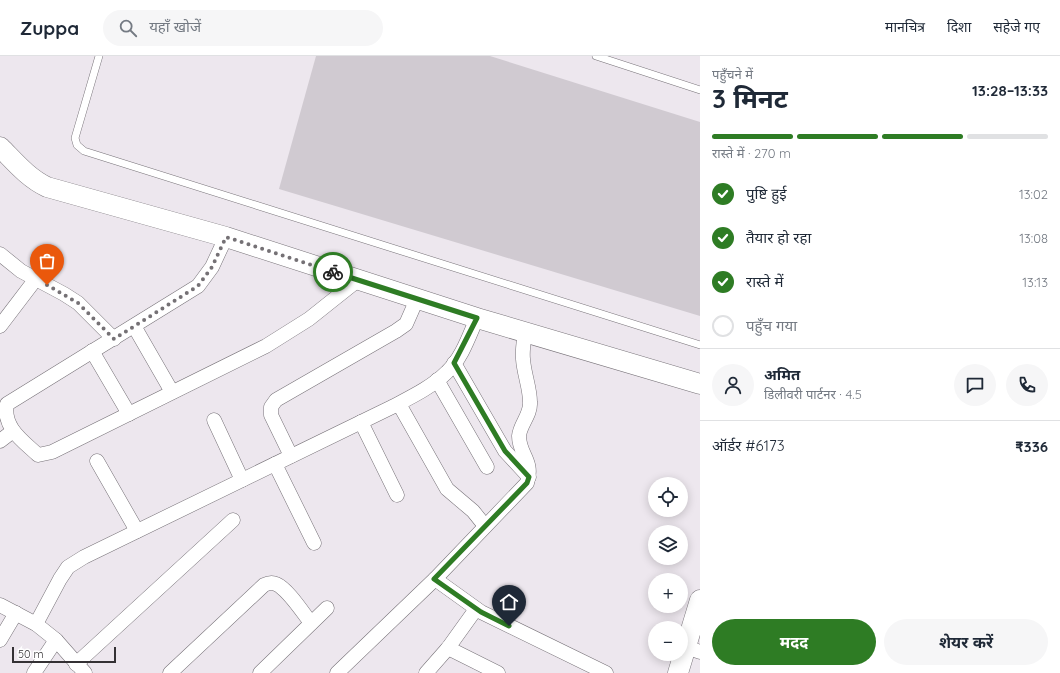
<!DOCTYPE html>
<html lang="hi">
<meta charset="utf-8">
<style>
body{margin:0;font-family:Quicksand,"Noto Sans Devanagari",sans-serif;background:#f6f6f7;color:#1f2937;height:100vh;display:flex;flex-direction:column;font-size:15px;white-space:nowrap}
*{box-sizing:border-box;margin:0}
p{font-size:13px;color:#747a83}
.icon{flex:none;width:22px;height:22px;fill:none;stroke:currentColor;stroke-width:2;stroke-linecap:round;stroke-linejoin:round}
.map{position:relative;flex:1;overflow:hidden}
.panel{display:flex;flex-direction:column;background:#fff;width:360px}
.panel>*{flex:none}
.buttons{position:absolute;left:648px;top:421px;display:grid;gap:8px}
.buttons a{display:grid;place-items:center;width:40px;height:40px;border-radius:50%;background:#fff;box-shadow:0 2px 10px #0003;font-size:20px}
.scale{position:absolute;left:12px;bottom:10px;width:104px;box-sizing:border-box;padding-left:4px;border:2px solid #343134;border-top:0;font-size:11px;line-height:14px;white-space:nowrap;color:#343134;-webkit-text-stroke:3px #fff;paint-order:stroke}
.pin{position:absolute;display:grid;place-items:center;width:34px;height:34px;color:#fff;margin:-41px -17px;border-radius:50% 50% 50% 0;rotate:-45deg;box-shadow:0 0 4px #0007}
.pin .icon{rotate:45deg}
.courier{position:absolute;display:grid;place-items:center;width:40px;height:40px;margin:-20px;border:3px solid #2e7c24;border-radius:50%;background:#fff;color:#222;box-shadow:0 1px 5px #0007}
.head em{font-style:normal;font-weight:700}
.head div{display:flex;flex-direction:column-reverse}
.head{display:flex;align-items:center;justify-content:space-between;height:68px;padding:0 12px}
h1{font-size:26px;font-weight:700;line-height:30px}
.bar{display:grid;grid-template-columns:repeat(4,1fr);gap:6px 4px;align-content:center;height:48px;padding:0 12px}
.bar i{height:5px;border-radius:3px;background:#e0e1e3}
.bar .current{background:#2e7c24}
.bar p{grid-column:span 4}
.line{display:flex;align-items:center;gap:10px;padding:0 12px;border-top:1px solid #e0e1e3}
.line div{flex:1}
.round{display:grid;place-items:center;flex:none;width:42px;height:42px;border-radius:21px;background:#f6f6f7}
ol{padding:0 12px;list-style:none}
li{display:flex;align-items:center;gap:12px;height:44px}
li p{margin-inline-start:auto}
li .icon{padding:4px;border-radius:50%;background:#2e7c24;color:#fff;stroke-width:4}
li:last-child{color:#747a83}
li i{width:22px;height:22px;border:2px solid #e0e1e3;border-radius:50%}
.cta{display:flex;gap:8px;margin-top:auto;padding:8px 12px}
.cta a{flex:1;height:46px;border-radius:24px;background:#2e7c24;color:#fff;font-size:16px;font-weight:700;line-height:46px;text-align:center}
.cta a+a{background:#f6f6f7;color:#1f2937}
header{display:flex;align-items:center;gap:24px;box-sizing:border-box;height:56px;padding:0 20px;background:#fff;border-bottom:1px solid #e0e1e3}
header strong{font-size:19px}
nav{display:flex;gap:22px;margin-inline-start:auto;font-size:14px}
.search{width:280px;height:36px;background:#f6f6f7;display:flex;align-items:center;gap:10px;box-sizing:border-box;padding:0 14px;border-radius:22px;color:#747a83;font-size:15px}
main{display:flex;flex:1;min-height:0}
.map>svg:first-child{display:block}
.building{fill:#d0cad1}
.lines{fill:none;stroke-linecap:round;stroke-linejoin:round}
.lane-casing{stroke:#777278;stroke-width:8}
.street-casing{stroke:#777278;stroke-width:15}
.secondary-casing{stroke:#777278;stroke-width:21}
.lane{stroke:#fff;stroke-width:7}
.street{stroke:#fff;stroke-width:14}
.secondary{stroke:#fff;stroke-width:20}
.done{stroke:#757175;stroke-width:4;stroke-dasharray:0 7.2}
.route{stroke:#2e7c24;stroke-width:5}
</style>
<header>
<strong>Zuppa</strong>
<div class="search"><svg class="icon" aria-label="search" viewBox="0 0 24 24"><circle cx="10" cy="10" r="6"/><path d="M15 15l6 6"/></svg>यहाँ खोजें</div>
<nav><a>मानचित्र</a><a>दिशा</a><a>सहेजे गए</a></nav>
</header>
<main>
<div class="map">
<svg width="700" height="617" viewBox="0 0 700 617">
<rect width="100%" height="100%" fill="#ede7ee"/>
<path class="building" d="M316,0H490L700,66V260L279,133Z"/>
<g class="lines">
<defs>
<g id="lane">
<path d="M99,0L75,82L77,89L84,95L700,289"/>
<path d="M596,0L700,34"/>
</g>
<g id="street">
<path d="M226,181L212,211L198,230L7,348C2,371 23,385 38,399L52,396L266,290L309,263L358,224"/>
<path d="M0,198L21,215L64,238L78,247L114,283"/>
<path d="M0,270L35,224"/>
<path d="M134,270L172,336"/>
<path d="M92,295L129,358"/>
<path d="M454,307L505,395L529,421"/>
<path d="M437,324L487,411"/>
<path d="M399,348L447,433L473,455L485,470"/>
<path d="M214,364L242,424"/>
<path d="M361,366L397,439"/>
<path d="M0,385L13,375"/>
<path d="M291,400L271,359V351L276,344L396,275L406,268L417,243"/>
<path d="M97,405L137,475"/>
<path d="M275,408L314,487"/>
<path d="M435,523L481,556L606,617"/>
<path d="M0,549L36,568L56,584L85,617"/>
<path d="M36,568L60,523L68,511L84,501L392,351C411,341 432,331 447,316C462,302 469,280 477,262"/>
<path d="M0,584L16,557"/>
<path d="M686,591L700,596"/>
<path d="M448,592L498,617"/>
<path d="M76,608L233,464"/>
<path d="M34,617L56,584"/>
<path d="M170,617L264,529C268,527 272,526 276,528C288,533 303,557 311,567"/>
<path d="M260,617L327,552"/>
<path d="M337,617L435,523L527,427C534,404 519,399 519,380C520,368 531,359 530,346C530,332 524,318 523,303C522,294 524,285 525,276"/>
<path d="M426,617L448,592L476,553"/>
</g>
<g id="secondary">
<path d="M0,91C15,106 28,122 47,131L226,181L477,262L700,328"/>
<path d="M678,617L700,544"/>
</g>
</defs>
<use href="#lane" class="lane-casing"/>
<use href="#street" class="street-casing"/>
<use href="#secondary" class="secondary-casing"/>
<use href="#lane" class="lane"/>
<use href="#street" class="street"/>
<use href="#secondary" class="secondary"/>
</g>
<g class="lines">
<path class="done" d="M47,229L78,247L114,283L198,230L212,211L226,181L333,216"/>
<path class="route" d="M333,216L477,262L454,307L505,395L529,421L527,427L434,523L481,556L509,570"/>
</g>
</svg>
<div class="buttons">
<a><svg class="icon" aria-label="locate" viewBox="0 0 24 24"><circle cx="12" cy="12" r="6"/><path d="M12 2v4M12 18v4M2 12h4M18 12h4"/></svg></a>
<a><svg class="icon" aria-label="layers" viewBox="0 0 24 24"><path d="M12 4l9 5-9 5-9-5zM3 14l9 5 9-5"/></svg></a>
<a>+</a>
<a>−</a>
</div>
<div class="scale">50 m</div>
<div class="pin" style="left:47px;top:229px;background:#ea580c"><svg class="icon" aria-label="bag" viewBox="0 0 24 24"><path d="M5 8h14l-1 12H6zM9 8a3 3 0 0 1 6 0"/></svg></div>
<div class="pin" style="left:509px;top:570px;background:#1f2937"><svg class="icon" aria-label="home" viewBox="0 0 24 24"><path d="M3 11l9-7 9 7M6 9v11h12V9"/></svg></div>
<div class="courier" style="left:333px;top:216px"><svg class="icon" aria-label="bike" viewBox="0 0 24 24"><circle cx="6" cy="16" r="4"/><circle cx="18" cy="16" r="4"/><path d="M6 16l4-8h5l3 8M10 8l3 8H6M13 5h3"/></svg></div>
</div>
<section class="panel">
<div class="head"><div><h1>3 मिनट</h1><p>पहुँचने में</p></div><em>13:28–13:33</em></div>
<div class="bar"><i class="current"></i><i class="current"></i><i class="current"></i><i></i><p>रास्ते में · 270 m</p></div>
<ol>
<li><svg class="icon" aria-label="check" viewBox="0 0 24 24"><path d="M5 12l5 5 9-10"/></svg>पुष्टि हुई<p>13:02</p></li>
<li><svg class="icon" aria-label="check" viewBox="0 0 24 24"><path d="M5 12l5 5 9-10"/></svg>तैयार हो रहा<p>13:08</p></li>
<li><svg class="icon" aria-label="check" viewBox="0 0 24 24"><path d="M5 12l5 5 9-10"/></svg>रास्ते में<p>13:13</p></li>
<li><i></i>पहुँच गया</li>
</ol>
<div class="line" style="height:72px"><a class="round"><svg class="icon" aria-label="person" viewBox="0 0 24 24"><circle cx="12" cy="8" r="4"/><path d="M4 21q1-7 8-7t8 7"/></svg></a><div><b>अमित</b><p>डिलीवरी पार्टनर · 4.5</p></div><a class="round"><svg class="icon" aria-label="chat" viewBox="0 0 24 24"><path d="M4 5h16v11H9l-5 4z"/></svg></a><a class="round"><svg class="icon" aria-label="phone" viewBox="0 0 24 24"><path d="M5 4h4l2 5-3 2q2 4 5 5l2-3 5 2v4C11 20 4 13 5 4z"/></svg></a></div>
<div class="line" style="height:52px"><div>ऑर्डर #6173</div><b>₹336</b></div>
<div class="cta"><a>मदद</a><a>शेयर करें</a></div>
</section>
</main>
